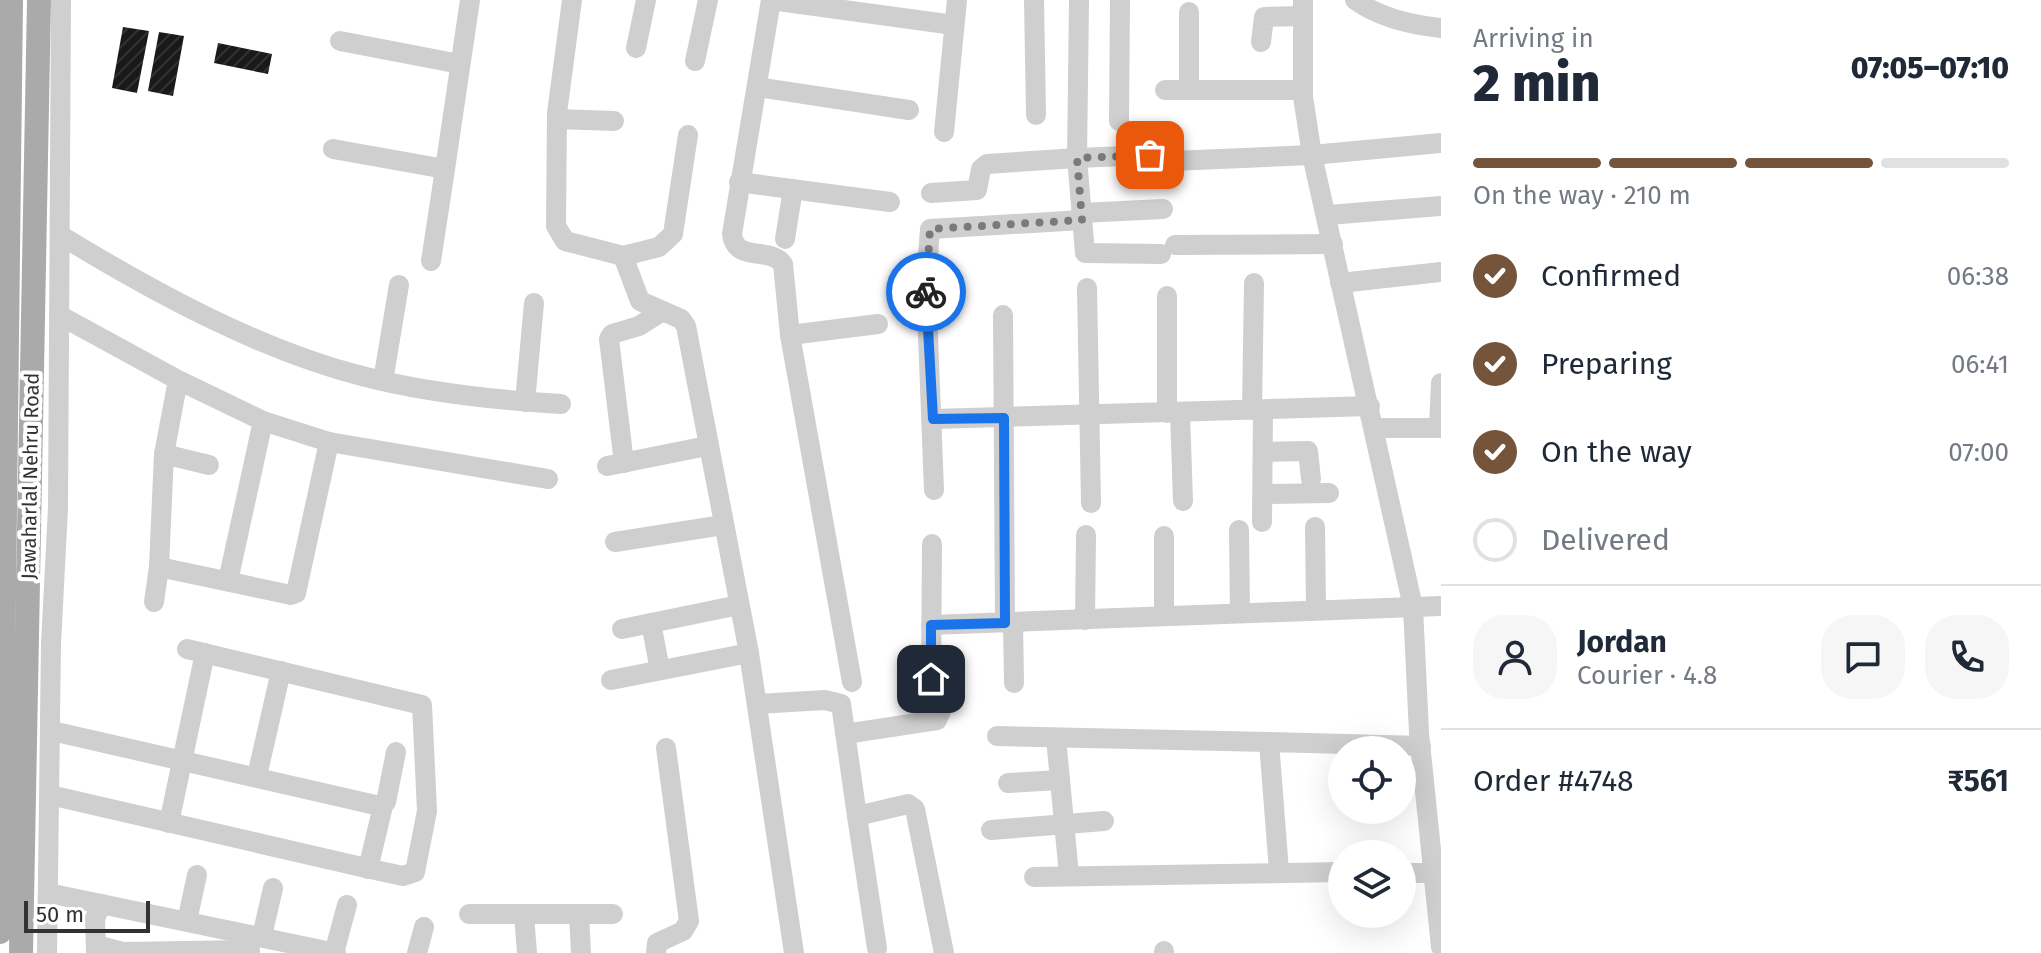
<!DOCTYPE html>
<meta charset="utf-8">
<style>
body{margin:0;font-family:"Fira Sans",sans-serif;background:#f6f6f7;color:#1f2937;height:100vh;display:flex;flex-direction:column;font-size:30px;white-space:nowrap}
*{box-sizing:border-box;margin:0}
p{font-size:26px;color:#747a83}
.icon{flex:none;width:44px;height:44px;fill:none;stroke:currentColor;stroke-width:2;stroke-linecap:round;stroke-linejoin:round}
.map{position:relative;flex:1;overflow:hidden}
.panel{display:flex;flex-direction:column;background:#fff;width:600px}
.panel>*{flex:none}
.fabs{position:absolute;left:1328px;top:736px;display:grid;gap:16px}
.fabs a{display:grid;place-items:center;width:88px;height:88px;border-radius:50%;background:#fff;box-shadow:0 8px 32px #0002;font-size:40px}
.scale{position:absolute;left:24px;bottom:20px;width:126px;box-sizing:border-box;padding-left:8px;border:4px solid #323232;border-top:0;font-size:22px;line-height:28px;white-space:nowrap;color:#323232;-webkit-text-stroke:6px #fff;paint-order:stroke}
.pin{position:absolute;display:grid;place-items:center;width:68px;height:68px;color:#fff;margin:-34px;border-radius:16px;box-shadow:0 4px 12px #0006}
.courier{position:absolute;display:grid;place-items:center;width:80px;height:80px;margin:-40px;border:6px solid #1a73e8;border-radius:50%;background:#fff;color:#222;box-shadow:0 2px 10px #0007}
.head em{font-style:normal;font-weight:800}
.head div{display:flex;flex-direction:column-reverse}
.head{display:flex;align-items:center;justify-content:space-between;height:136px;padding:0 32px}
h1{font-size:52px;font-weight:800;line-height:60px}
.bar{display:grid;grid-template-columns:repeat(4,1fr);gap:12px 8px;align-content:center;height:96px;padding:0 32px}
.bar i{height:10px;border-radius:6px;background:#e0e1e3}
.bar .selected{background:#74553c}
.bar p{grid-column:span 4}
.line{display:flex;align-items:center;gap:20px;padding:0 32px;border-top:2px solid #e0e1e3}
.line div{flex:1}
.round{display:grid;place-items:center;flex:none;width:84px;height:84px;border-radius:32px;background:#f6f6f7}
ol{padding:0 32px;list-style:none}
li{display:flex;align-items:center;gap:24px;height:88px}
li p{margin-inline-start:auto}
li .icon{padding:8px;border-radius:50%;background:#74553c;color:#fff;stroke-width:4}
li:last-child{color:#747a83}
li i{width:44px;height:44px;border:4px solid #e0e1e3;border-radius:50%}
main{display:flex;flex:1;min-height:0}
.map>svg:first-child{display:block}
.building{fill:url(#building-hatch)}
.lines{fill:none;stroke-linecap:round;stroke-linejoin:round}
.minor{stroke:#cfcfcf;stroke-width:20}
.major{stroke:#aaa;stroke-width:24}
.done{stroke:#7a7a7a;stroke-width:8;stroke-dasharray:0 14.4}
.route{stroke:#1a73e8;stroke-width:10}
.labels{text-anchor:middle;dominant-baseline:central;stroke-width:8;stroke-linejoin:round;paint-order:stroke}
.street-label{font-size:20px;fill:#323232;stroke:#fff}
</style>
<main>
<div class="map">
<svg width="1441" height="953" viewBox="0 0 1441 953">
<defs>
<pattern id="building-hatch" width="6" height="6" patternUnits="userSpaceOnUse" patternTransform="scale(2)"><rect width="6" height="6" fill="#191919"/><path d="M-1 1l2-2M0 6l6-6M5 7l2-2" fill="none" stroke="#323232"/></pattern>
</defs>
<rect width="100%" height="100%" fill="#fff"/>
<g class="building">
<path d="M123,27L149,31L137,93L112,88Z"/>
<path d="M159,32L184,36L173,96L148,91Z"/>
<path d="M218,43L272,54L268,74L214,63Z"/>
</g>
<g class="lines">
<g class="minor">
<path d="M572,0L557,113L556,226L565,241L623,256L640,301L681,319L686,326L749,653L794,953"/>
<path d="M771,0L732,234C735,263 770,246 783,264L790,335L852,682"/>
<path d="M771,0L954,25"/>
<path d="M1034,0L1036,115"/>
<path d="M1079,0L1077,158L1150,155"/>
<path d="M1303,0V97L1312,155L1413,607L1419,733L1441,947"/>
<path d="M1355,0C1380,18 1411,25 1441,28"/>
<path d="M340,41L460,64"/>
<path d="M1261,42L1264,17L1303,16"/>
<path d="M636,48L646,0"/>
<path d="M695,61L708,0"/>
<path d="M757,87L909,110"/>
<path d="M1165,90H1303"/>
<path d="M1189,90V12"/>
<path d="M557,119L614,121"/>
<path d="M1119,121L1120,0"/>
<path d="M944,132L957,0"/>
<path d="M333,149L445,169L470,0"/>
<path d="M1173,161L1312,155L1441,143"/>
<path d="M739,182L890,202"/>
<path d="M931,193L977,190L981,169L987,164L1077,158L1085,253L1161,254"/>
<path d="M1081,213L1163,209"/>
<path d="M1328,215L1441,206"/>
<path d="M60,235C150,290 259,350 362,376C426,393 495,400 561,404"/>
<path d="M785,239L793,189"/>
<path d="M1175,245L1333,244"/>
<path d="M623,256L659,247L673,234L688,135"/>
<path d="M431,261L445,169"/>
<path d="M1340,283L1441,272"/>
<path d="M1087,288L1091,503"/>
<path d="M59,315L178,380L164,454L159,567L291,595L296,593L329,442L263,421L178,380"/>
<path d="M1003,315L1005,623"/>
<path d="M790,335L878,324"/>
<path d="M383,381L399,285"/>
<path d="M525,402L534,303"/>
<path d="M1252,410L1254,283"/>
<path d="M1167,413V296"/>
<path d="M1180,413L1183,501"/>
<path d="M933,419L1370,406"/>
<path d="M1375,428H1441"/>
<path d="M1439,428L1441,383"/>
<path d="M329,442L548,479"/>
<path d="M1263,452L1308,451L1311,479"/>
<path d="M164,454L209,465"/>
<path d="M624,463L609,339L612,334L639,326L661,312"/>
<path d="M607,466L707,446"/>
<path d="M934,490L926,284L930,229L1082,220"/>
<path d="M1263,494L1329,493"/>
<path d="M1262,522L1263,410"/>
<path d="M1315,527L1316,610"/>
<path d="M1239,530L1240,613"/>
<path d="M615,542L723,525"/>
<path d="M228,581L263,421"/>
<path d="M154,602L159,567"/>
<path d="M1164,616V536"/>
<path d="M1085,620L1086,535"/>
<path d="M1013,622L1014,683"/>
<path d="M651,623L660,670"/>
<path d="M931,625L1441,606"/>
<path d="M622,629L739,605"/>
<path d="M931,679L932,544"/>
<path d="M611,680L749,653"/>
<path d="M757,704L825,700L841,704L857,816L908,804L915,809L944,953"/>
<path d="M52,731L380,806L386,802L396,752"/>
<path d="M845,734L937,720L941,711L939,695L932,690H917"/>
<path d="M997,736L1269,742"/>
<path d="M1056,738L1069,875"/>
<path d="M257,776L281,671"/>
<path d="M1008,783L1060,780"/>
<path d="M50,795L366,868L403,876L415,872L427,811L422,705L187,649"/>
<path d="M857,816L877,948"/>
<path d="M169,823L205,653"/>
<path d="M991,830L1104,821"/>
<path d="M368,869L383,806"/>
<path d="M1279,871L1269,742L1421,746"/>
<path d="M1402,873H1434"/>
<path d="M1034,877L1342,872"/>
<path d="M48,893L336,953"/>
<path d="M469,914H613"/>
<path d="M579,914L581,953"/>
<path d="M524,915L527,953"/>
<path d="M187,921L197,875"/>
<path d="M262,936L273,888"/>
<path d="M96,945L123,952L250,950"/>
<path d="M1164,951V953"/>
<path d="M47,953L51,644L58,508L61,0"/>
<path d="M96,953L95,918L102,904"/>
<path d="M334,953L347,905"/>
<path d="M417,953L424,927"/>
<path d="M656,953L657,943L683,931L689,921L666,748"/>
</g>
<g class="major">
<path d="M0,932L11,0"/>
<path d="M21,953L39,0"/>
</g>
</g>
<g class="lines">
<path class="done" d="M926,292L930,229L1082,220L1077,158L1150,155"/>
<path class="route" d="M926,292L933,419L1004,418L1005,623L931,625V679"/>
</g>
<g class="labels">
<g class="street-label">
<text transform="translate(30 476) rotate(-89)">Jawaharlal Nehru Road</text>
</g>
</g>
</svg>
<div class="fabs">
<a><svg class="icon" aria-label="locate" viewBox="0 0 24 24"><circle cx="12" cy="12" r="6"/><path d="M12 2v4M12 18v4M2 12h4M18 12h4"/></svg></a>
<a><svg class="icon" aria-label="layers" viewBox="0 0 24 24"><path d="M12 4l9 5-9 5-9-5zM3 14l9 5 9-5"/></svg></a>
</div>
<div class="scale">50 m</div>
<div class="pin" style="left:1150px;top:155px;background:#ea580c"><svg class="icon" aria-label="bag" viewBox="0 0 24 24"><path d="M5 8h14l-1 12H6zM9 8a3 3 0 0 1 6 0"/></svg></div>
<div class="pin" style="left:931px;top:679px;background:#1f2937"><svg class="icon" aria-label="home" viewBox="0 0 24 24"><path d="M3 11l9-7 9 7M6 9v11h12V9"/></svg></div>
<div class="courier" style="left:926px;top:292px"><svg class="icon" aria-label="bike" viewBox="0 0 24 24"><circle cx="6" cy="16" r="4"/><circle cx="18" cy="16" r="4"/><path d="M6 16l4-8h5l3 8M10 8l3 8H6M13 5h3"/></svg></div>
</div>
<section class="panel">
<div class="head"><div><h1>2 min</h1><p>Arriving in</p></div><em>07:05–07:10</em></div>
<div class="bar"><i class="selected"></i><i class="selected"></i><i class="selected"></i><i></i><p>On the way · 210 m</p></div>
<ol>
<li><svg class="icon" aria-label="check" viewBox="0 0 24 24"><path d="M5 12l5 5 9-10"/></svg>Confirmed<p>06:38</p></li>
<li><svg class="icon" aria-label="check" viewBox="0 0 24 24"><path d="M5 12l5 5 9-10"/></svg>Preparing<p>06:41</p></li>
<li><svg class="icon" aria-label="check" viewBox="0 0 24 24"><path d="M5 12l5 5 9-10"/></svg>On the way<p>07:00</p></li>
<li><i></i>Delivered</li>
</ol>
<div class="line" style="height:144px"><a class="round"><svg class="icon" aria-label="person" viewBox="0 0 24 24"><circle cx="12" cy="8" r="4"/><path d="M4 21q1-7 8-7t8 7"/></svg></a><div><b>Jordan</b><p>Courier · 4.8</p></div><a class="round"><svg class="icon" aria-label="chat" viewBox="0 0 24 24"><path d="M4 5h16v11H9l-5 4z"/></svg></a><a class="round"><svg class="icon" aria-label="phone" viewBox="0 0 24 24"><path d="M5 4h4l2 5-3 2q2 4 5 5l2-3 5 2v4C11 20 4 13 5 4z"/></svg></a></div>
<div class="line" style="height:104px"><div>Order #4748</div><b>₹561</b></div>
</section>
</main>
